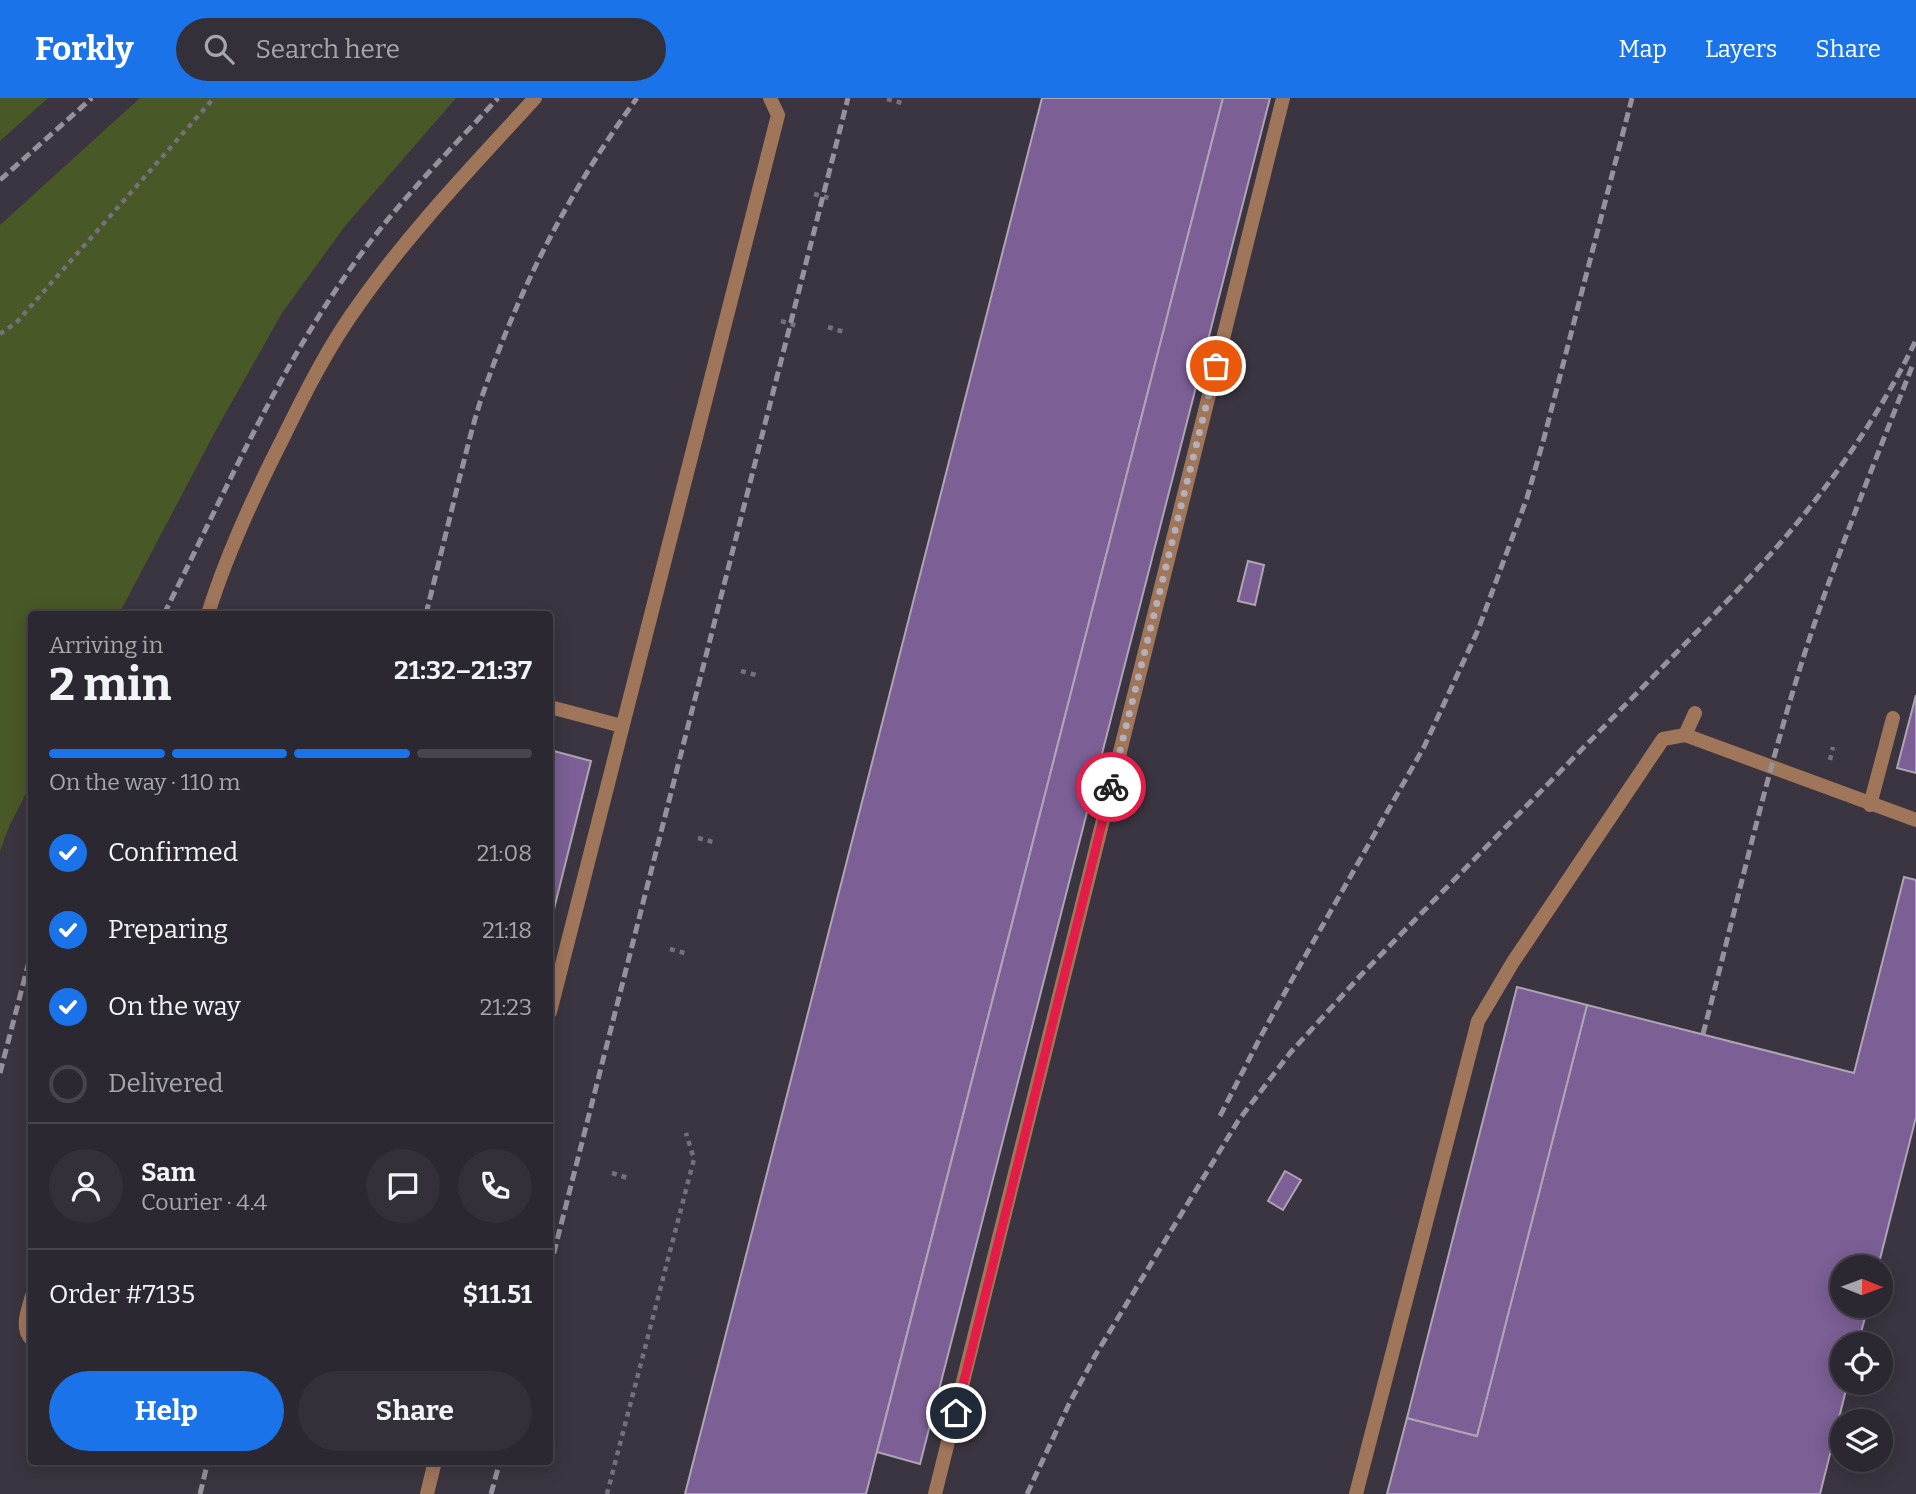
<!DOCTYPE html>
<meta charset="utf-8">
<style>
body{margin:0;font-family:Bitter,serif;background:#343039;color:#f1f3f6;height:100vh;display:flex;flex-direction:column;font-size:26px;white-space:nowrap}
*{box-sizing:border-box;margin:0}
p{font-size:23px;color:#a6a6ab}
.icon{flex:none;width:38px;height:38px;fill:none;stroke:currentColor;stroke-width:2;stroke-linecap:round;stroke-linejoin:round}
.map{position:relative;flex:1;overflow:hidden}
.drawer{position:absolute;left:28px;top:513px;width:525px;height:854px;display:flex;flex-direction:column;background:#2c2831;border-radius:7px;box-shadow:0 4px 18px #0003,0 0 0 2px #48444d}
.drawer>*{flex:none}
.needle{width:46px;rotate:91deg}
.fabs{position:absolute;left:1830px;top:1157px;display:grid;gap:14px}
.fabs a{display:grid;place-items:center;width:63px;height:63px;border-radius:50%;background:#2c2831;box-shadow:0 4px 18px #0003,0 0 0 2px #48444d;font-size:35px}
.pin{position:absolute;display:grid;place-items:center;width:60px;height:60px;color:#fff;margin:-30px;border:4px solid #fff;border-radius:50%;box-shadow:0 2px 7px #0007}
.courier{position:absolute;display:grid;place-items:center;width:70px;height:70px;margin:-35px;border:5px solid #e11d48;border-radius:50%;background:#fff;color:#222;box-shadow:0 2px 9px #0007}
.headline em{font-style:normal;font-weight:700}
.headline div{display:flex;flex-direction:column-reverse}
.headline{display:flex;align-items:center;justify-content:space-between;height:119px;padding:0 21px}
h1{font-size:46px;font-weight:700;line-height:52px}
.bar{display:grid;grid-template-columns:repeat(4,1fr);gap:10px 7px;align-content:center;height:84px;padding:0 21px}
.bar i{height:9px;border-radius:5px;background:#48444d}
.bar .active{background:#1a73e8}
.bar p{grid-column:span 4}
.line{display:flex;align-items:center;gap:18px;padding:0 21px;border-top:2px solid #48444d}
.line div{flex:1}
.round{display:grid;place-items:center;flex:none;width:74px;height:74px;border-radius:37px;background:#343039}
ol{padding:0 21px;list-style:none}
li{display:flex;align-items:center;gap:21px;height:77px}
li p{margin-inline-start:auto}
li .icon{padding:7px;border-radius:50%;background:#1a73e8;color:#fff;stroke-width:4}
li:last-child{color:#a6a6ab}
li i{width:38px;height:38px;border:4px solid #48444d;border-radius:50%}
.primary-button{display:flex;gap:14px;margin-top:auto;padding:14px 21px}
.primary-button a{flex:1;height:80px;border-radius:42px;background:#1a73e8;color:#fff;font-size:28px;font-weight:700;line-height:80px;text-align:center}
.primary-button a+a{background:#343039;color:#f1f3f6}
header{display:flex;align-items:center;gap:42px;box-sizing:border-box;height:98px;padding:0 35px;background:#1a73e8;color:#fff}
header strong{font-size:33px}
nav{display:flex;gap:38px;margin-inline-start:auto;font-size:24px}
.search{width:490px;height:63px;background:#343039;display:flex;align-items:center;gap:18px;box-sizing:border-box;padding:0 24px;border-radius:38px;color:#a6a6ab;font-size:26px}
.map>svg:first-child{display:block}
.green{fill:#495827}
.building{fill:#7b5f95;stroke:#ada5b4;stroke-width:2}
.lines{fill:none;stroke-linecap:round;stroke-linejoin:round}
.path{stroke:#76707b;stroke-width:4.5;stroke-dasharray:5 5;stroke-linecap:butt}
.service{stroke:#a0765a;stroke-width:14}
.rail{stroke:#96919b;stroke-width:5;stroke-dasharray:10 5;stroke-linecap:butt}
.done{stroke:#b4afb9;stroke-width:7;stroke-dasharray:0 12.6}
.route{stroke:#e11d48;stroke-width:9}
</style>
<header>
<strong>Forkly</strong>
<div class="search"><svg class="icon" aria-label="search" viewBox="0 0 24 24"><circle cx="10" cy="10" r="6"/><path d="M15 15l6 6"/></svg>Search here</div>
<nav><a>Map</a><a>Layers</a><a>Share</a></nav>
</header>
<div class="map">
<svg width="1916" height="1396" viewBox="0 0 1916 1396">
<rect width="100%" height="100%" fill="#3b3541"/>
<g class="green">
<path d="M0,0H48L0,43Z"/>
<path d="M140,0H456L345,128L282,215L216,332L119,516H32L31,685L9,729L0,753V127Z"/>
</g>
<g class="building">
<path d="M1042,0H1223L866,1396H685Z"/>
<path d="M1223,0H1270L920,1366L877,1354Z"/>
<path d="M1248,463L1264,467L1255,507L1238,503Z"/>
<path d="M1916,597V675L1897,670Z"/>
<path d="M550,652L591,663L550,827Z"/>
<path d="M1904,779L1916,782V1019L1878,1169H1843V1208H1868L1858,1246H1843V1284H1848L1820,1396H1387L1407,1320L1477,1338L1587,907L1854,975Z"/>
<path d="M1517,889L1587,907L1477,1338L1407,1320Z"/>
<path d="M1285,1073L1301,1082L1283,1112L1268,1103Z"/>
</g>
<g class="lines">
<g class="path">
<path d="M887,1L906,6"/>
<path d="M814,96L833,101"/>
<path d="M781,223L800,229"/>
<path d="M828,229L847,235"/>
<path d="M0,236L17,224L214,0"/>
<path d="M741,573L760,578"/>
<path d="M1830,662L1833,649"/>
<path d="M698,740L717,745"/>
<path d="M670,851L688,856"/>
<path d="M612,1075L631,1081"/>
<path d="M607,1396L694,1061L686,1035"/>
</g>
<g class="service">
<path d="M208,516C227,455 254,397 283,340C305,295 329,247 359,206C411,132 474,67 535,0"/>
<path d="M550,609L622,628"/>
<path d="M1685,637L1916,722"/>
<path d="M1870,707L1893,620"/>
<path d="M550,914L778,17L770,0"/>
<path d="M32,1198C28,1212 20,1230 32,1242"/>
<path d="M427,1396L435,1363"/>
<path d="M935,1396L1283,0"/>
<path d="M1356,1396L1478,923L1513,864L1663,641L1685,637L1695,615"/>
</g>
<g class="rail">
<path d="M0,82L92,0"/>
<path d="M164,516C226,393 281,263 364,152C404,98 452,50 498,0"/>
<path d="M426,516C437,472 448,427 459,382C467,352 474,320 485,290C521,186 572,89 637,0"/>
<path d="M1703,936C1737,807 1766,675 1807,548C1838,453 1877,359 1913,266"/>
<path d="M0,975L32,852"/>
<path d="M1220,1018L1261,938L1299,869L1424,649L1478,532L1527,400L1544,340L1632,0"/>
<path d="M550,1170L848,0"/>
<path d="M200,1396L208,1363"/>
<path d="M491,1396L500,1363"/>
<path d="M1027,1396L1069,1306L1096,1256L1238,1023L1290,955L1361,877L1728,502C1802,426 1870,338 1916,242"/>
</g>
</g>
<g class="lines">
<path class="done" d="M1111,689L1216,268"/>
<path class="route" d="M956,1315L1111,689"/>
</g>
</svg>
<div class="fabs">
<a><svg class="needle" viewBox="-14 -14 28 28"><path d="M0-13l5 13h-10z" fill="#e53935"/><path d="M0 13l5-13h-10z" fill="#a6a6ab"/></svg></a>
<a><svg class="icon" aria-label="locate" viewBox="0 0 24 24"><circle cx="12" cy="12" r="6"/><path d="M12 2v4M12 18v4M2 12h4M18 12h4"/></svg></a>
<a><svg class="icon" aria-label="layers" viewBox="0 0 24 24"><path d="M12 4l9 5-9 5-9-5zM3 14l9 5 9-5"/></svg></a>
</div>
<div class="pin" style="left:1216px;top:268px;background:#ea580c"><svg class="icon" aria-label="bag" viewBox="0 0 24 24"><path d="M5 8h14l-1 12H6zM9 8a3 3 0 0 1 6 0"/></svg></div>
<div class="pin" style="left:956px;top:1315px;background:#1f2937"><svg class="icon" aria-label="home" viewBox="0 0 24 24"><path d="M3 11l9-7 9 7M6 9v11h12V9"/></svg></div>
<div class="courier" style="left:1111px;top:689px"><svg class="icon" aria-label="bike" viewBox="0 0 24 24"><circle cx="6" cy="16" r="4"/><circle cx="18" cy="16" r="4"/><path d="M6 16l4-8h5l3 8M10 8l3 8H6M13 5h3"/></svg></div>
<section class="drawer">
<div class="headline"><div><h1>2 min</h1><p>Arriving in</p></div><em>21:32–21:37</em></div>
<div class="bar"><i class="active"></i><i class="active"></i><i class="active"></i><i></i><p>On the way · 110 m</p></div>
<ol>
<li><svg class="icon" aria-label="check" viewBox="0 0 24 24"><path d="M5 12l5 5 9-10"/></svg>Confirmed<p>21:08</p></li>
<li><svg class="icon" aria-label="check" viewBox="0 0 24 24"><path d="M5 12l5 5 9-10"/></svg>Preparing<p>21:18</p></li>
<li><svg class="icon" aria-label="check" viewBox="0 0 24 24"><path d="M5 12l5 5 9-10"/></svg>On the way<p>21:23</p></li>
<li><i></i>Delivered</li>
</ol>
<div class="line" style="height:126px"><a class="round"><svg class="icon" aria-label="person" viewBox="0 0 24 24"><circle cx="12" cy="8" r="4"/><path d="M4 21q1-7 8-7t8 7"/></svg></a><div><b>Sam</b><p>Courier · 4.4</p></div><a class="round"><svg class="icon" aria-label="chat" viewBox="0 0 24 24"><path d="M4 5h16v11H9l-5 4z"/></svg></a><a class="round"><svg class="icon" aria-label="phone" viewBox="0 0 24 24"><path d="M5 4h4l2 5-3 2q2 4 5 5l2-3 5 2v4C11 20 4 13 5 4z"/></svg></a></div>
<div class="line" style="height:91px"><div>Order #7135</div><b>$11.51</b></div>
<div class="primary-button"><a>Help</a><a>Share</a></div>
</section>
</div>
